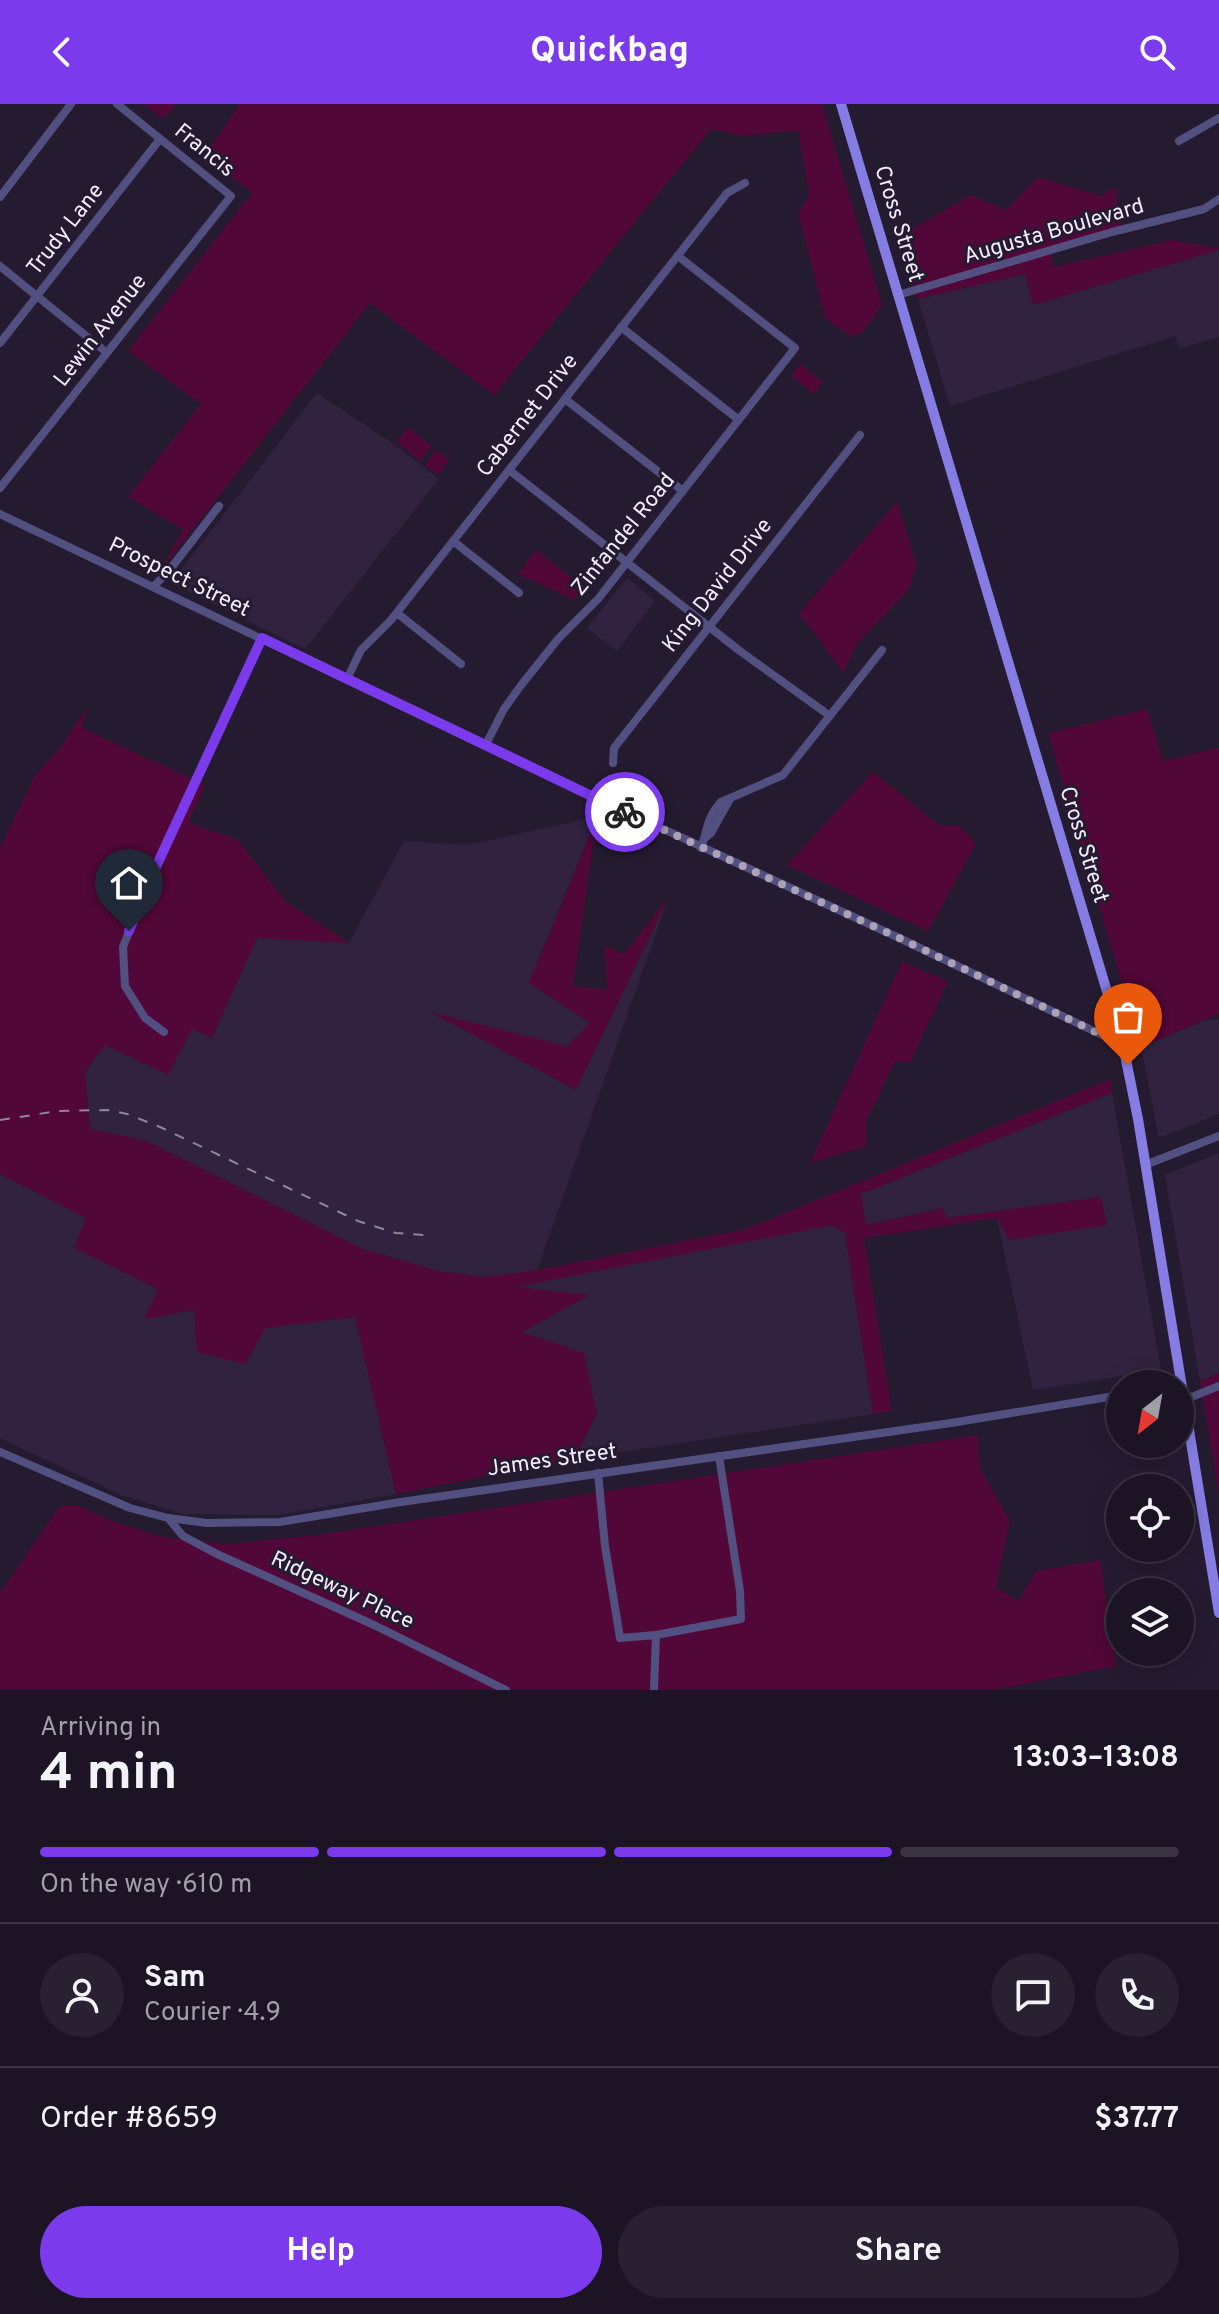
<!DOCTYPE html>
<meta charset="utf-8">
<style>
body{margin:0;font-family:Overpass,sans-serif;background:#292132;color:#f1f3f6;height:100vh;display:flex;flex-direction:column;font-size:30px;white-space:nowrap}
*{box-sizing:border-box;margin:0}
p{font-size:26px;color:#a09ea7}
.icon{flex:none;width:44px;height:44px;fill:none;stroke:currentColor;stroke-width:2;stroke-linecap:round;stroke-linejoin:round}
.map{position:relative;height:1586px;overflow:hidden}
.sheet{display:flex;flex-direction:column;background:#1c1425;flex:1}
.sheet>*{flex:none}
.needle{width:52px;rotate:211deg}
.fabs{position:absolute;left:1106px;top:1266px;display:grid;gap:16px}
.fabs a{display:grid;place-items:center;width:88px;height:88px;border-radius:50%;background:#1c1425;box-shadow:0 4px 20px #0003,0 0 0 2px #3a3342;font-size:40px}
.pin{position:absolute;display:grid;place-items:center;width:68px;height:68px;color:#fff;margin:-82px -34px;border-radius:50% 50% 50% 0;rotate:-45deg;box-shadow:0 0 8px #0007}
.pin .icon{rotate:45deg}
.courier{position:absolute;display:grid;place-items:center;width:80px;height:80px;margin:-40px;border:6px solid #7c3aed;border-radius:50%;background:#fff;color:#222;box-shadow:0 2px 10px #0007}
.overview em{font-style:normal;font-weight:700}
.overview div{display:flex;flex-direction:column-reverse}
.overview{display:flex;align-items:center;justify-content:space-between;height:136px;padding:0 40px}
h1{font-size:52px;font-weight:700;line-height:60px}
.bar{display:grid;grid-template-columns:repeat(4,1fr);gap:12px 8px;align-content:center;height:96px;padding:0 40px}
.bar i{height:10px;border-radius:6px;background:#3a3342}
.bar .selected{background:#7c3aed}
.bar p{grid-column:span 4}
.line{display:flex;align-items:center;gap:20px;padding:0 40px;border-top:2px solid #3a3342}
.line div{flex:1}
.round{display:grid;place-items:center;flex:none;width:84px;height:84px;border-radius:42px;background:#292132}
.button{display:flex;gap:16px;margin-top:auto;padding:16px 40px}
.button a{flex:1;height:92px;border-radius:48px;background:#7c3aed;color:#fff;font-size:32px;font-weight:700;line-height:92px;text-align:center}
.button a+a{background:#292132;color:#f1f3f6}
header{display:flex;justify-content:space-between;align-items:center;height:104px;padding:0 40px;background:#7c3aed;color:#fff;font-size:36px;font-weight:700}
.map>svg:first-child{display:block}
.built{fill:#31233f}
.green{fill:#510738}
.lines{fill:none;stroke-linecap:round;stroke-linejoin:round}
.minor{stroke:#525081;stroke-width:8}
.major{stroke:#857de3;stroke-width:10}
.rail{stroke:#8f8699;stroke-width:2;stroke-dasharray:10 10;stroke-linecap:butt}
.done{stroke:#aba3b5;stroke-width:8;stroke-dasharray:0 14.4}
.route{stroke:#7c3aed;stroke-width:10}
.labels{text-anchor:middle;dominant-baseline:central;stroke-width:6;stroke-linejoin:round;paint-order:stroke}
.street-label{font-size:22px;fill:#f3ecfc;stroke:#251b31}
</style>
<header><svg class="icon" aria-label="back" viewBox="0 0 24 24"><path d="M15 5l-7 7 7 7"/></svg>Quickbag<svg class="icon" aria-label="search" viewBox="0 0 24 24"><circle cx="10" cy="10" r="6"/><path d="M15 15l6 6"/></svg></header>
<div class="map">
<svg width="1219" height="1586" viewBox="0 0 1219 1586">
<rect width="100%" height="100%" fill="#251b31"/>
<g class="built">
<path d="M1219,146V233L1180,244L1175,232L950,302L918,195L1025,170L1033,201Z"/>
<path d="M317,289L392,339L439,375L305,545L171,479Z"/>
<path d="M627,474L655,497L617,547L587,524Z"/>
<path d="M597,713L529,878L591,919L567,942L434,909L576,986L669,792L537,1166L833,1121L845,1129L873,1310L574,1355L597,1310L521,1228L588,1191L512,1184L485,1173L438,1167L363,1145L146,1037L90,1025L85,968L105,940L192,925L212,934L256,834L349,839L404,737L467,741Z"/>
<path d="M1219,915V1010L1159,1034L1141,943L1206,916Z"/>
<path d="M1112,989L1161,1266L1033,1286L997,1114L1106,1121L1101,1093L947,1114L942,1104L865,1121L861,1090Z"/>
<path d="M1219,1049V1269L1200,1277L1165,1071Z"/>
<path d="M0,1070L86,1114L75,1144L159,1185L145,1215L195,1206L265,1224L355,1212L396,1390L278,1411L183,1410L121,1391L0,1334Z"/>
</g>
<g class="green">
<path d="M144,0H176L163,15Z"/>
<path d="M240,0H822L882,201L863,228L851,233L825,214L798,109L809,91L798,26L745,32L711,25L494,291L370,199L160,467L183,425L128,393L201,300L128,247L252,89L204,52Z"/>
<path d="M1038,73L1101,92L1115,83L1122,123L1051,146L1053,163L1172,136L1219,144V146L1033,201L1025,170L918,195L899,133L970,91L1006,106Z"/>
<path d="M800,260L823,278L814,290L791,272Z"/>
<path d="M408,323L432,342L420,357L397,338Z"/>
<path d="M436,346L449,356L438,371L425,361Z"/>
<path d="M897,398L917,462L908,486L857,540L843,568L799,509Z"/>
<path d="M536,446L584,484L575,496L518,470Z"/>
<path d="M88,602L82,624L205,681L188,719L237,735L286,798L349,839L257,834L212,934L192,925L168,971L105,941L85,968L90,1025L146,1037L363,1145L438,1167L485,1173L537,1166L746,1125L1110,975L1112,989L861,1090L866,1121L943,1104L947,1114L1101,1093L1107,1121L1009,1136L997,1114L864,1134L892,1307L873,1310L845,1129L833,1121L516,1183L590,1191L522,1228L584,1249L597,1310L574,1355L396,1390L355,1213L266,1224L245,1260L197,1248L194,1206L144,1215L158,1185L74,1144L86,1114L0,1070V744L35,671L58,646Z"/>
<path d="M1147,605L1163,657L1219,644V910L1141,943L1048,629Z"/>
<path d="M873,668L939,721L960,722L976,740L928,827L787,761Z"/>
<path d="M597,713L573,882L607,886L604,842L624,850L669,792L576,986L430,908L567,942L590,919L529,879Z"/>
<path d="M902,858L948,877L910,959L895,957L866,1018L867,1042L810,1059Z"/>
<path d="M1219,1269V1391L1200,1277Z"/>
<path d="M978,1331L980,1364L1010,1417L996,1483L1018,1497L1036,1467L1100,1456L1116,1562L993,1586H0V1489L60,1402L77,1401L109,1416L163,1433L225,1440L317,1431Z"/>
</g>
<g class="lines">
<g class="minor">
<path d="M1179,37L1219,14"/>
<path d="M0,93L71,0"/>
<path d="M0,162L106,248"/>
<path d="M898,191L1112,128L1204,105L1219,95"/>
<path d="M621,223L739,316"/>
<path d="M0,239L160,35"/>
<path d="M565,295L683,387"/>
<path d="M509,366L740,547L830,612"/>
<path d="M0,384L231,92L117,0"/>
<path d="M0,410L538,667L897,833L1123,941"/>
<path d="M453,437L519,489"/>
<path d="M154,482L168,468L219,402"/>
<path d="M397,509L461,560"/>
<path d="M347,575L361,546L391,516L727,89L745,79"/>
<path d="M485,642L504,605L522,580L558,535L598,495L795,244L678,152"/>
<path d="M613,659L614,644L860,331"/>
<path d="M705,734L711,729L730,695"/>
<path d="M701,744C708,725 706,714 721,698L783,671L882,546"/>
<path d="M164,928L145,914L125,882L123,843L148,780L262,534"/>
<path d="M1145,1061L1219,1032"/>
<path d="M1184,1296L1219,1282"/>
<path d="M0,1348L130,1404L168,1414L207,1419L280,1418L401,1398L951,1319L1120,1291"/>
<path d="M598,1369L605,1442L620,1534L656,1531"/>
<path d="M168,1414L183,1432L217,1450L374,1521L506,1586"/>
<path d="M654,1586L656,1531L741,1515L740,1487L719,1352"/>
</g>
<path class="major" d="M841,0L1123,941L1138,1015L1219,1509"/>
<path class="rail" d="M0,1016L58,1007L108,1006L127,1010L160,1023L358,1117L396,1129L424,1131"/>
</g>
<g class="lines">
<path class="done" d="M625,708L897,833L1123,941L1128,961"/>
<path class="route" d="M129,827L148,780L262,534L625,708"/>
</g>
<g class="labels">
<g class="street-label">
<text transform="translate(204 47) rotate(39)">Francis</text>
<text transform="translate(898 120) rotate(73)">Cross Street</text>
<text transform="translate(66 126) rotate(-52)">Trudy Lane</text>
<text transform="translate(1054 128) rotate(-16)">Augusta Boulevard</text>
<text transform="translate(101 227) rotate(-52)">Lewin Avenue</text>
<text transform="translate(528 312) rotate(-52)">Cabernet Drive</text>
<text transform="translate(624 431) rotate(-51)">Zinfandel Road</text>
<text transform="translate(179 474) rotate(26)">Prospect Street</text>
<text transform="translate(718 482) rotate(-52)">King David Drive</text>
<text transform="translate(1083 741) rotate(73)">Cross Street</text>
<text transform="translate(552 1357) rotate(-8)">James Street</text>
<text transform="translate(342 1487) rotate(25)">Ridgeway Place</text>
</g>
</g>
</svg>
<div class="fabs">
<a><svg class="needle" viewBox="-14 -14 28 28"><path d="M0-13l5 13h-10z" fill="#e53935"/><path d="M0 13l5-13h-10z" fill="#a09ea7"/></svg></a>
<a><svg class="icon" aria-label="locate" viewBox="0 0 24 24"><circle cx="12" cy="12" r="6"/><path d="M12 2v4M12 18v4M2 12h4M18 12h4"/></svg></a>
<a><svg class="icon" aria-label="layers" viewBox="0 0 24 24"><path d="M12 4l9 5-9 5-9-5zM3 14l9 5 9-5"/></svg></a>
</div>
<div class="pin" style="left:1128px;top:961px;background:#ea580c"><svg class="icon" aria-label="bag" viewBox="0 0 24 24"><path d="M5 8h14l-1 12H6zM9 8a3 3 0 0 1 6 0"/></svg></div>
<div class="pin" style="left:129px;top:827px;background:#1f2937"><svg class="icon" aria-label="home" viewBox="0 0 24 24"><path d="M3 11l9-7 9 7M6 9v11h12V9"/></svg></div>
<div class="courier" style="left:625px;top:708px"><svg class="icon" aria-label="bike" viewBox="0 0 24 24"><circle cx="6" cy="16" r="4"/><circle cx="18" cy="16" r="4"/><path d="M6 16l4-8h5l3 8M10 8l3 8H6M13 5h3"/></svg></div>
</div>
<section class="sheet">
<div class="overview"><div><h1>4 min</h1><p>Arriving in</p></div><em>13:03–13:08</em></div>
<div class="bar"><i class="selected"></i><i class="selected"></i><i class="selected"></i><i></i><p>On the way · 610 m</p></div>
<div class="line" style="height:144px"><a class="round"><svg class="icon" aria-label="person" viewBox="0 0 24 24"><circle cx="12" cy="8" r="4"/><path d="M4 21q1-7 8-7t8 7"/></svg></a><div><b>Sam</b><p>Courier · 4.9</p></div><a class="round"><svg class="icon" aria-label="chat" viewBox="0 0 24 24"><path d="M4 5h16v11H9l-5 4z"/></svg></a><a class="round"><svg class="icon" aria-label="phone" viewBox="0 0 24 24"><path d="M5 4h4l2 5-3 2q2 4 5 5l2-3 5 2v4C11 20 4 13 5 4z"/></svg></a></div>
<div class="line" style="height:104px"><div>Order #8659</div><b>$37.77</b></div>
<div class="button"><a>Help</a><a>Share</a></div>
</section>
